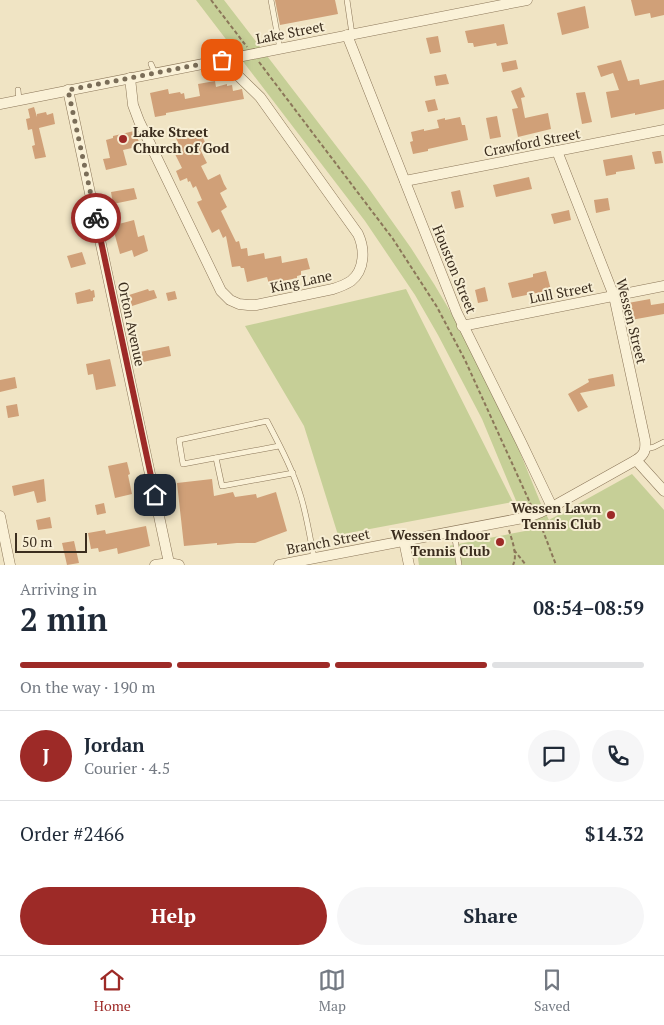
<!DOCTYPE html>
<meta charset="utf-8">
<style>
body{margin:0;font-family:"PT Serif",serif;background:#f6f6f7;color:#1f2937;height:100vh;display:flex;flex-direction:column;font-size:19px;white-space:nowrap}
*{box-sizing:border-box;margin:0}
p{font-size:16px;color:#747a83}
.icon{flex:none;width:28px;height:28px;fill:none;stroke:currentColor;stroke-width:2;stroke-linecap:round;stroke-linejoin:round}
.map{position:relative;height:565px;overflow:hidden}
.panel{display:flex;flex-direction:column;background:#fff;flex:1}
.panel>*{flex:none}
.scale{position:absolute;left:15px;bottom:12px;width:72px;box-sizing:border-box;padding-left:5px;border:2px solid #3b2d1e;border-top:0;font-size:14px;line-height:18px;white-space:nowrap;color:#3b2d1e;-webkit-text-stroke:4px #f7eed4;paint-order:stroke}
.pin{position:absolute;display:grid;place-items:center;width:42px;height:42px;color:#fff;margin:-21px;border-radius:10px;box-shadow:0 2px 8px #0006}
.courier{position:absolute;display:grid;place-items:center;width:50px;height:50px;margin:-25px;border:4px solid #9d2a27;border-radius:50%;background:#fff;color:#222;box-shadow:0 1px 6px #0007}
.overview em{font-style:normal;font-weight:800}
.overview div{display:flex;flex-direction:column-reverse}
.overview{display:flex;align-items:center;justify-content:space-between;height:85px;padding:0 20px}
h1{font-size:32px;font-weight:800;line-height:38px}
.bar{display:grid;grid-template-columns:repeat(4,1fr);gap:8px 5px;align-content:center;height:60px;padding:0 20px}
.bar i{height:6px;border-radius:4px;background:#e0e1e3}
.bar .active{background:#9d2a27}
.bar p{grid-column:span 4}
.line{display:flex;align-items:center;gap:12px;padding:0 20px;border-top:1px solid #e0e1e3}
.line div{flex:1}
.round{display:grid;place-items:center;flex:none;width:52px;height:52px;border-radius:26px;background:#f6f6f7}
.action{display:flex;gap:10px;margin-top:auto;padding:10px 20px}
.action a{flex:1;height:58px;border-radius:30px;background:#9d2a27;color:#fff;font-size:20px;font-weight:800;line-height:58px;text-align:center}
.action a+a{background:#f6f6f7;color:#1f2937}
.tabs{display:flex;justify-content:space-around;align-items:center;height:70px;border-top:1px solid #e0e1e3;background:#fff;font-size:14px;color:#747a83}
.tabs a{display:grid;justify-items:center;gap:2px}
.tabs .active{color:#9d2a27}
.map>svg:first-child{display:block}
.green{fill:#c6cf97}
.building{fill:#d0a078}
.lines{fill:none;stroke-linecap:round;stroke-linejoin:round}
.lane-casing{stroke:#8b7659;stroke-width:6}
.street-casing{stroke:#8b7659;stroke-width:11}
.path{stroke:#8b7659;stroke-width:2;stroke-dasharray:4 2.5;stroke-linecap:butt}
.lane{stroke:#faf1d7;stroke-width:5}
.street{stroke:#faf1d7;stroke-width:10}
.done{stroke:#7a6d58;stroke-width:5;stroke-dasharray:0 9}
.route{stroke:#9d2a27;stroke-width:6}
.poi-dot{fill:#9d2a27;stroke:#f7eed4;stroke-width:2}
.labels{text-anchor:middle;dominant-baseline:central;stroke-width:4;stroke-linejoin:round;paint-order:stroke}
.street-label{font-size:14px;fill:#3b2d1e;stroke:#f7eed4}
.poi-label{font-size:14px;font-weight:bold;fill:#3b2d1e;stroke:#f7eed4;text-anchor:end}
</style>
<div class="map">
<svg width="664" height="565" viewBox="0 0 664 565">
<rect width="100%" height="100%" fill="#f0e4c4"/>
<g class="green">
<path d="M196,0H224L367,186L411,248L434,284L456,321L508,423L541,504L549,520L632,474L664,510V565H419L417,552L525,531L517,503L482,419L438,335L415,295L365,221Z"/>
<path d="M406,289L513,502L338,535L304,426L245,326Z"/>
</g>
<g class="building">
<path d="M275,0H335L338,14L280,25Z"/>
<path d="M631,0H664V15L651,18L650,13L635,16Z"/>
<path d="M585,6L589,28L562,35L557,13Z"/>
<path d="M504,24L508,44L497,46L496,43L474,47L473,43H468L465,31Z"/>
<path d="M438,36L441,52L430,54L426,38Z"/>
<path d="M516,60L518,69L503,72L501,63Z"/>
<path d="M621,60L628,81L639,79L640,85L664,80V109L635,115V113L611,118L606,92L619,90L613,73L601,77L597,66Z"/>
<path d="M446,74L449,84L436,86L434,76Z"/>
<path d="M215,81L216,87L227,84V86L232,85L233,91L242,89L244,99L166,113V115L155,117L150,93L168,89L169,94L180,92L181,94L184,93L185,99L200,96L198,84Z"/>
<path d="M521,87L525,97L521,98L525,118L548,113L551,129L518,137L512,109L518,108L511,91Z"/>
<path d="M585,92L592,122L582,124L576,93Z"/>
<path d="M435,99L438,110L428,112L425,101Z"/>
<path d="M34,107L37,117V114L46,112L47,115L53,113L55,124L39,128L46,157L35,159L32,146L35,145L32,129L28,130L26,119L30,118L28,109Z"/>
<path d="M497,116L501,137L490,139L486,118Z"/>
<path d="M460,117L462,125H465L468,140L428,149V151L413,154L410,142L413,141L411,132L424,129V131L439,128L437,120L445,118V120Z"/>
<path d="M199,130L207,146L200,149L207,163L201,166L208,180L220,174L224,184L227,189L220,193L227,207L221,211L236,242L239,241L241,249L247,248L248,256L264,253L265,259L281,256L282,263L307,258L310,269L301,271V275L297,276V278L269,284L267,277L247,282L244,268H241L240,266L232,267L226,236L223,238L219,229L212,233L197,202L202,200L196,186L193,188L190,181L188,182L187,178L180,181L176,171L182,168L175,154L182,151L175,136L184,132L186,136Z"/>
<path d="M134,131L141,146L123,150L127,165L106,170L103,159L110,158L106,140L113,138V136Z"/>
<path d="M658,151H661L663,163L655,164L652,152Z"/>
<path d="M632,155L635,169L616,172V174L606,176L603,160Z"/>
<path d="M529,177L532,189L496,197L493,185Z"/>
<path d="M134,188L137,199L113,204L111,192Z"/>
<path d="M460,190L464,207L455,209L451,192Z"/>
<path d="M608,198L610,210L596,213L594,200Z"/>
<path d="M569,210L571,220L554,224L551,214Z"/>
<path d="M134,220L138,237L144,235L148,251L134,257L132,250L120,254L113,228H115V225Z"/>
<path d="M82,252L86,264L71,268L67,256Z"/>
<path d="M546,271L551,290L512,298L508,283L533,277V274Z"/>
<path d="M485,287L488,301L478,303L475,290Z"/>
<path d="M90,289L91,291L94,290L95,297L93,298V301L77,304L75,293Z"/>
<path d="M148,289L149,291L154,290L157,298L132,306L129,295Z"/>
<path d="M175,291L177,299L168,301L166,293Z"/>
<path d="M650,299L651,305L664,303V314L631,320L628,303Z"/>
<path d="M169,346L171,356L143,362L140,352Z"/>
<path d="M110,359L116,386L96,390L93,374L88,375L86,364Z"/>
<path d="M613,374L615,386L580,393L588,407L578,412L568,394L589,382L588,379Z"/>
<path d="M15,377L17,388L0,392V380Z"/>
<path d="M17,404L19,416L8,418L6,406Z"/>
<path d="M127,462L130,474L128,475L132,494L115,498L108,466Z"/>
<path d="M44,479L46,501L37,503L34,491L14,496L12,486Z"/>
<path d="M212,479L214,496L233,492L235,497L256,494L257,498L276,492L287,531L255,543H237L217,545V543L184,546L177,483Z"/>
<path d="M104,503L106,513L97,515L95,505Z"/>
<path d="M50,517L52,528L38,530L36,520Z"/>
<path d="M146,526L150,546L118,554L117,548L99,552L98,548L91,549L88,533L105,530L106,534Z"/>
<path d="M74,541L79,563L67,565L62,543Z"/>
</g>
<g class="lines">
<defs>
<g id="lane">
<path d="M271,0L280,49"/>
<path d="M347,0L352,34"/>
<path d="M151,64L155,73"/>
<path d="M18,90L19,100"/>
<path d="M279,446L183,464L179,440L267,421C280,446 293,470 301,497C307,517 310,538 314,558"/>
<path d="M646,449L654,447L664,442"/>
<path d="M216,458L222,486L293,473"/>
<path d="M454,532L459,565"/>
</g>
<g id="street">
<path d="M347,35L457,313L521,442L552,507"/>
<path d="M130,78L133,105L139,121L221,291L230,300L239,304L248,305H256L333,289C339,287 345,285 351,281C365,270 365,249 358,234L260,97L222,60"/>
<path d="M68,90L169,563"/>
<path d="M0,104L527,0"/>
<path d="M557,151L614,296L645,440C646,449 645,455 636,460L664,491"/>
<path d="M405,181L664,130"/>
<path d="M462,326L664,286"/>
<path d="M0,516L10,565"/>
<path d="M404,541L409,565"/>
<path d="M155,565L169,563L179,565"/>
<path d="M279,565L528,517L541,512L552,507L636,460"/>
</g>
</defs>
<use href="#lane" class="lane-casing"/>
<use href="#street" class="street-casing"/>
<g class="path">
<path d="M211,0L247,47"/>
<path d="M259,62L393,239L437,307L465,360L531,505"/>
<path d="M540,523L556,565"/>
<path d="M509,530C512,541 518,555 513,565"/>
<path d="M514,550L526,565"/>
</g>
<use href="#lane" class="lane"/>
<use href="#street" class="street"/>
</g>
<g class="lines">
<path class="done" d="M96,218L68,90L222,60"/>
<path class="route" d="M96,218L155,495"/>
</g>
<g class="poi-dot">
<circle cx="123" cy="139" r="5"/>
<circle cx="611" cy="515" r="5"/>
<circle cx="500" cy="542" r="5"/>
</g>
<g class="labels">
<g class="street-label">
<text transform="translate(290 32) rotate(-11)">Lake Street</text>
<text transform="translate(532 142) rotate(-11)">Crawford Street</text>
<text transform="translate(455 269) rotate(68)">Houston Street</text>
<text transform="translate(301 281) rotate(-12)">King Lane</text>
<text transform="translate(561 292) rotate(-11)">Lull Street</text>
<text transform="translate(632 321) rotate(76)">Wessen Street</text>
<text transform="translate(132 324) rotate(78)">Orton Avenue</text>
<text transform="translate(328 541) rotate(-11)">Branch Street</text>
</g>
<g class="poi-label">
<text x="133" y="131" text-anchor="start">Lake Street<tspan x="133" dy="16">Church of God</tspan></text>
<text x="601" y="507">Wessen Lawn<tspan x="601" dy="16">Tennis Club</tspan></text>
<text x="490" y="534">Wessen Indoor<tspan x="490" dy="16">Tennis Club</tspan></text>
</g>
</g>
</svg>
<div class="scale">50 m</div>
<div class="pin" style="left:222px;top:60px;background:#ea580c"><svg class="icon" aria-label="bag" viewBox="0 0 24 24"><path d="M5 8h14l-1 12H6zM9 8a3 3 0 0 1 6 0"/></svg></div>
<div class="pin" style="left:155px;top:495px;background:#1f2937"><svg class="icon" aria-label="home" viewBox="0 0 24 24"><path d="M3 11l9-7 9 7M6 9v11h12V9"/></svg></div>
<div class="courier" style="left:96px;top:218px"><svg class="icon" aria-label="bike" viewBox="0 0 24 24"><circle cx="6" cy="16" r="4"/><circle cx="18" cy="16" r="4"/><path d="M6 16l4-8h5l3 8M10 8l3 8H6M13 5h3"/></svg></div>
</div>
<section class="panel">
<div class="overview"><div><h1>2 min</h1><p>Arriving in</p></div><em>08:54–08:59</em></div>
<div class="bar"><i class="active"></i><i class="active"></i><i class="active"></i><i></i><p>On the way · 190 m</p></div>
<div class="line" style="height:90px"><b class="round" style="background:#9d2a27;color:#fff">J</b><div><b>Jordan</b><p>Courier · 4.5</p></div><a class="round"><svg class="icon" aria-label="chat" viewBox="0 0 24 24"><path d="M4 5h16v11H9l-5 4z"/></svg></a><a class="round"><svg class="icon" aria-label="phone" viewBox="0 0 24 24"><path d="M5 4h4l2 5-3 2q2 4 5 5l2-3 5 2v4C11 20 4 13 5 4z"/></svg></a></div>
<div class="line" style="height:65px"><div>Order #2466</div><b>$14.32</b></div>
<div class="action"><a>Help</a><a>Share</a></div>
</section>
<nav class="tabs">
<a class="active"><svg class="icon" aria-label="home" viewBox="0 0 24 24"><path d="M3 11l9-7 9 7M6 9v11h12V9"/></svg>Home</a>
<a><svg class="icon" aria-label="map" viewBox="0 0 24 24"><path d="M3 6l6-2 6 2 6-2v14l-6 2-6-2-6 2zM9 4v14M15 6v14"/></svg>Map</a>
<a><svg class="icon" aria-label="saved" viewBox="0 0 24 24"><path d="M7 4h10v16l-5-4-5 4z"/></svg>Saved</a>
</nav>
